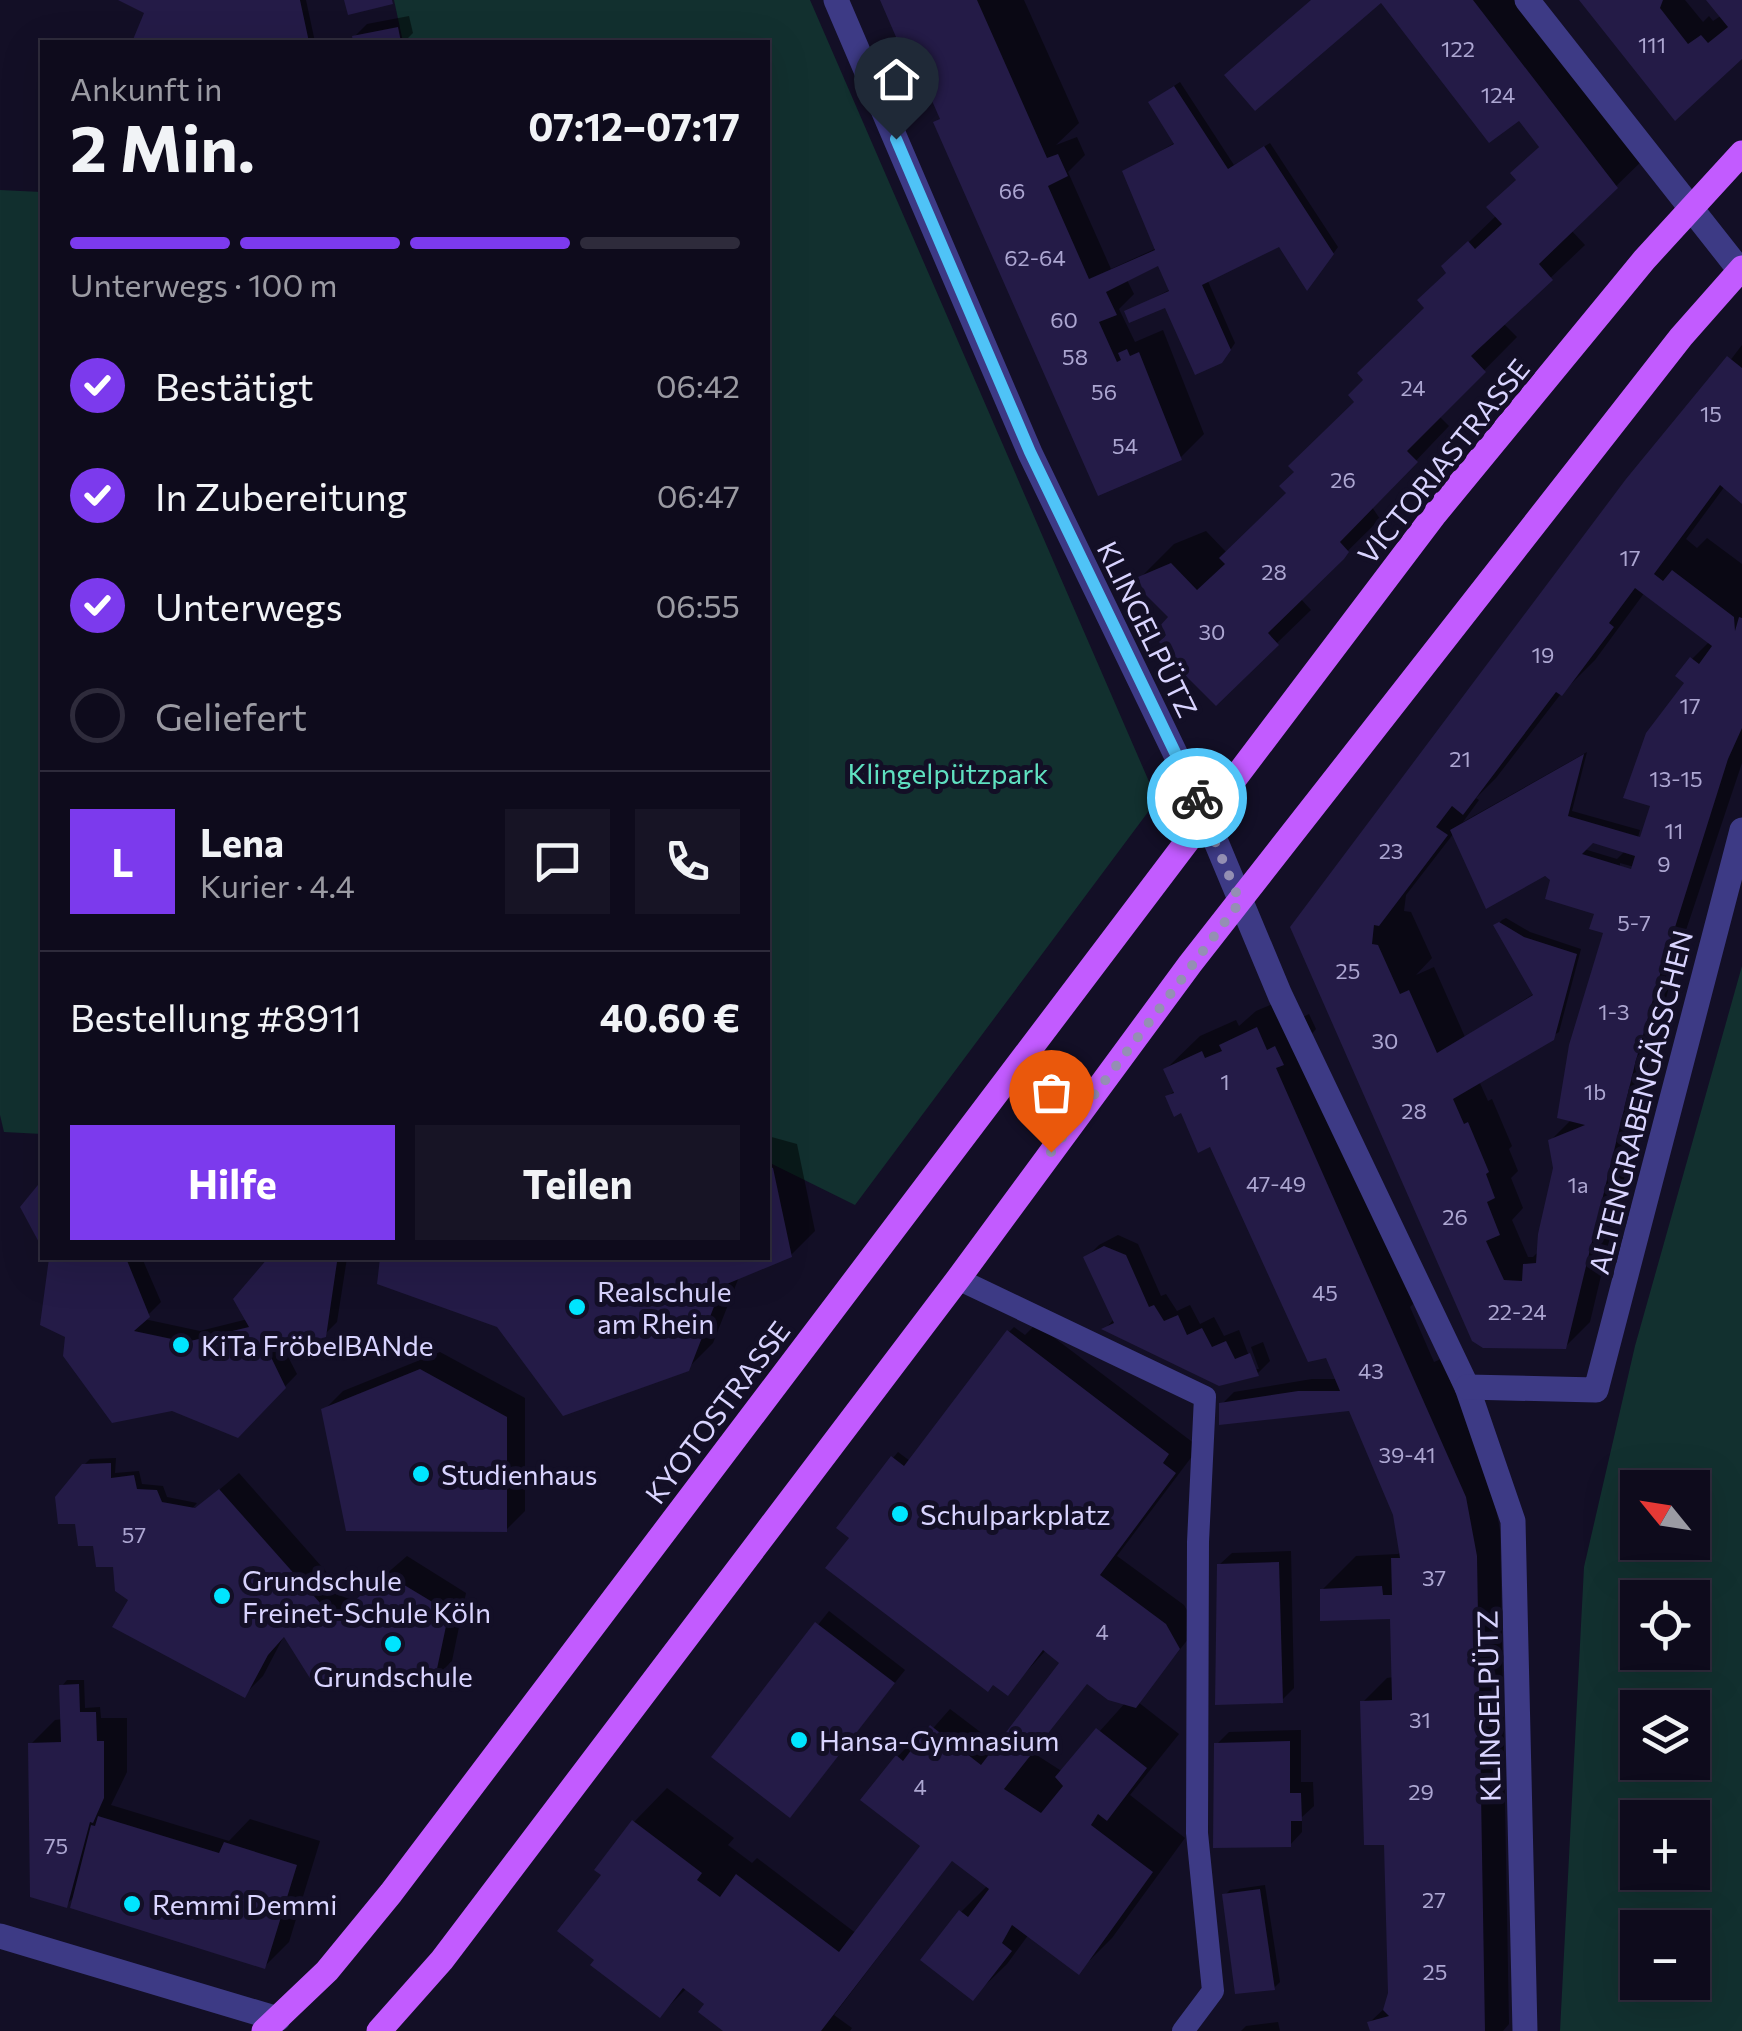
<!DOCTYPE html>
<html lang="de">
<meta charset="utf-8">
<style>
body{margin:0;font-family:Commissioner,sans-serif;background:#171425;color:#f1f3f6;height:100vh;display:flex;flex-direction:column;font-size:38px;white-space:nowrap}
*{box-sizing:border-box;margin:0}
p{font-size:32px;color:#9b9ba3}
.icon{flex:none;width:55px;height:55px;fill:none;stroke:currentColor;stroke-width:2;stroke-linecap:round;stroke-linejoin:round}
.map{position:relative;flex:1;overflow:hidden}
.details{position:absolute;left:40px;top:40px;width:730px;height:1220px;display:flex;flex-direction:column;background:#0e0b1c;border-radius:0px;box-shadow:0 10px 40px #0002,0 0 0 2px #2e2b3b}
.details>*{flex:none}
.needle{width:65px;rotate:300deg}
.controls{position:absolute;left:1620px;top:1470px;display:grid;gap:20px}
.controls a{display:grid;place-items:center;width:90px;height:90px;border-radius:0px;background:#0e0b1c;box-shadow:0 10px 40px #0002,0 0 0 2px #2e2b3b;font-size:50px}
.pin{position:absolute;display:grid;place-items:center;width:85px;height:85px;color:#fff;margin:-102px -42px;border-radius:50% 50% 50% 0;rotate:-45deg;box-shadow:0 0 10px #0007}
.pin .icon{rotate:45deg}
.courier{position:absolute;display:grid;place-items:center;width:100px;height:100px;margin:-50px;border:8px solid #4fc3f7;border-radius:50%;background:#fff;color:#222;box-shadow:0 2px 12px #0007}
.summary em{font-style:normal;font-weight:700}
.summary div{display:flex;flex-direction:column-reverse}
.summary{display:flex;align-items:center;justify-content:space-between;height:170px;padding:0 30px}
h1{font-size:65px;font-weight:700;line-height:75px}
.bar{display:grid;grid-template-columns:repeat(4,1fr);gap:15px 10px;align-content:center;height:120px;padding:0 30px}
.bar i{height:12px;border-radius:8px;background:#2e2b3b}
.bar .active{background:#7c3aed}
.bar p{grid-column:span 4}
.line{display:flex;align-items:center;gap:25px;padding:0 30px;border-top:2px solid #2e2b3b}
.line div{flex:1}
.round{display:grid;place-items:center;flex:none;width:105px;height:105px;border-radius:0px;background:#171425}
ol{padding:0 30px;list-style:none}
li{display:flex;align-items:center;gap:30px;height:110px}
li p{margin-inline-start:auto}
li .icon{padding:10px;border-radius:50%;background:#7c3aed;color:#fff;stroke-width:4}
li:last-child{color:#9b9ba3}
li i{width:55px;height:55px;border:5px solid #2e2b3b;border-radius:50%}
.primary-button{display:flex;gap:20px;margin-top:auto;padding:20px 30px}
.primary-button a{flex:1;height:115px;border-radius:0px;background:#7c3aed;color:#fff;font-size:40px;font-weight:700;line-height:115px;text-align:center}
.primary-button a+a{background:#171425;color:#f1f3f6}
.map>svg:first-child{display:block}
.green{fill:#12302f;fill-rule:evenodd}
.shadow{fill:#0007;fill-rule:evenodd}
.building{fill:#241b47;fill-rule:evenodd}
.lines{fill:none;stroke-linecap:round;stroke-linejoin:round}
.service{stroke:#3d3a85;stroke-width:22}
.minor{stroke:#3d3a85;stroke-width:25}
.primary{stroke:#c25bff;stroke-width:25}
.done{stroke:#948fb3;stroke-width:10;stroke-dasharray:0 18}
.route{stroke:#4fc3f7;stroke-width:12}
.poi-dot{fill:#00e5ff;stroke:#130f26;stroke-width:4}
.labels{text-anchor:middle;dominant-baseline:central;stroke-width:10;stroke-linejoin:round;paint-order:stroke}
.number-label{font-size:22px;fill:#aca6d1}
.street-label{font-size:28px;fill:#d9d4ff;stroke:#130f26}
.park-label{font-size:28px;fill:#5fe0c0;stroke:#130f26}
.poi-label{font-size:28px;fill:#d9d4ff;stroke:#130f26;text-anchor:start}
</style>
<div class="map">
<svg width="1742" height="2031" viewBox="0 0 1742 2031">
<rect width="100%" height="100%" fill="#130f26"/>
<g class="green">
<path d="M394,0H810L1157,800L855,1205L768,1162V42H403Z"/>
<path d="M0,190L42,192V1134L4,1132L0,1115Z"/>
<path d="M1742,966V2031H1560L1584,1567L1635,1346ZM1638,1488H1692V1542H1638ZM1638,1598H1692V1652H1638ZM1638,1708H1692V1762H1638ZM1638,1818H1692V1872H1638ZM1638,1928H1692V1982H1638Z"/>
</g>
<g class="shadow">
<path d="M123,0H306L315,42H134L148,12Z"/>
<path d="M882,0H1024L1079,123L1056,145L1077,137L1085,155L1068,172L1111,269L1157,248L1125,172L1176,142L1157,97L1180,82L1234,165L1270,143L1338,247L1312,283L1279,244L1207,279L1235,343L1227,355L1167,304L1127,312L1171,289L1159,263L1126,278L1134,294L1119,309L1135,342L1163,330L1204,434L1180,458L936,123L942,117Z"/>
<path d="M1314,0H1534L1650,153L1571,230L1585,245L1503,323L1517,337L1439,416L1449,426L1372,507L1380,519L1300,598L1311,610L1216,702L1185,665L1169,634L1172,617L1141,577L1174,544L1206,531L1227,553L1289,493L1427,307L1448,272L1444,266L1497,215L1518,178L1513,173L1541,145L1519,117L1380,0Z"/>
<path d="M1583,0H1685L1703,22L1709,16L1713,21L1722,15L1709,0H1742V55L1675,117Z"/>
<path d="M409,16L413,33L404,42H356L355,36L367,24Z"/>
<path d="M1742,345V501L1725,486L1686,539L1697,548L1707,538L1742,564V763L1677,957L1636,1111L1640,1112L1590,1322L1565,1347L1484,1346L1293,933ZM1645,592L1710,641L1692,659L1688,683L1640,848H1635L1640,830L1572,811L1587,752L1463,822L1479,800L1476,798L1496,778L1560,695L1595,660ZM1454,833L1553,880L1597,912L1606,932L1571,1120L1550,1141L1556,1168L1539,1251L1533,1257H1528L1512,1220L1523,1208L1511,1178L1518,1171L1509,1149L1512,1146L1492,1099L1488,1101L1479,1081L1559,1032L1581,949L1530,932L1506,918L1502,920L1496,926L1535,993L1465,1037L1434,967L1416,975L1432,958L1411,912L1404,911L1406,895ZM1593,841L1625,851L1617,859L1584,849ZM1620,863L1634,867V873L1620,869Z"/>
<path d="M1291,996L1301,1018L1309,1014L1316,1029L1310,1036L1416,1301L1410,1307L1434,1362L1441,1359L1489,1472L1500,1530L1509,2024L1503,2031H1372L1370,2022L1386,2007L1390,1993L1387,1843L1363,1702L1387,1678L1394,1677V1616L1322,1590L1356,1556L1398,1554L1402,1551L1396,1514L1351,1409L1222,1404L1234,1392L1312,1379H1338L1211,1144L1168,1097L1175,1090L1166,1069L1200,1036L1236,1020L1239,1026L1256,1011Z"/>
<path d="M768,1136L797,1144L815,1231L791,1255L739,1277L713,1343L688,1368L380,1282L383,1258H768Z"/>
<path d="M1118,1235L1138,1244L1161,1296L1166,1294L1177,1311L1190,1305L1200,1324L1214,1317L1224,1336L1239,1330L1254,1369H1259L1251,1347L1263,1342L1270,1361L1258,1373L1106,1328L1115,1318L1086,1258L1099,1245Z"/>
<path d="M52,1258H142L161,1302L144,1319L200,1331L248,1319L236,1299L271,1258H347L337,1322L324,1335L283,1347L297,1374L238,1435L43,1323Z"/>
<path d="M1036,1324L1199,1447L1117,1556L1184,1605L1197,1628L1138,1702L1179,1734L1130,1795L1185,1838L1112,1938L1079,1971L1029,1934L1007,1964L973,1997L961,1912L988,1885L953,1859L834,2015L852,2028L850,2031H728L707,2003L687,1988L660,2015L597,1959L604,1874L634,1822L667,1788L734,1838L728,1845L752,1863L757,1858L857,1934L924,1845L864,1800L898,1756L916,1738L921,1742L950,1709L1000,1747L1063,1662L1046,1650L1008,1692L852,1537L893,1458L898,1452L910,1461L1009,1332L1014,1327L1025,1335ZM1087,1681L1126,1702L1063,1772L1032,1752Z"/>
<path d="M440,1352L525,1398V1511L506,1530L324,1410L343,1391Z"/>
<path d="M116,1458L115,1473L139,1471L142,1484L163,1486L167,1497L197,1503L178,1525L239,1473L337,1584L330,1592L355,1601L407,1556L466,1593L452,1661L433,1680L355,1666L285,1634L263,1676L244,1695L131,1599L116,1564L84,1465L90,1459Z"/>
<path d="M1291,1551L1294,1688L1282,1700L1219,1565L1232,1553Z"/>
<path d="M829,1611L905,1670L790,1815L714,1756Z"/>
<path d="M67,1680H84L85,1708L100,1707L101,1718H127V1772L111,1805L229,1841L250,1819L320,1841L289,1942L265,1966L76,1895L66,1905L31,1744L55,1720L63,1719L62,1686Z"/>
<path d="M1301,1730V1782H1313L1314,1806L1302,1817V1832L1290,1845L1217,1744L1229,1732Z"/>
<path d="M1265,1885L1280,1982L1274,1988L1225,1895L1230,1890Z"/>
<path d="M1278,2022L1280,2031H1241L1246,2026Z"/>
</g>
<g class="building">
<path d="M118,0H300L309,42H132L144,13Z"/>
<path d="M344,0H392L393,4L348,15Z"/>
<path d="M880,0H977L1047,158L1058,154L1068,176L1048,186L1089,279L1155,250L1122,171L1174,144L1148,102L1174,86L1228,169L1264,146L1334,254L1307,291L1279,247L1202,285L1231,350L1222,363L1195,375L1165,308L1129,323L1124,311L1169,291L1158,266L1106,292L1117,315L1099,322L1117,362L1121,360L1118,353L1127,349L1130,356L1139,352L1182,460L1098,496L933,122L940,119L929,94L922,97Z"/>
<path d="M1311,0H1473L1618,188L1539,264L1553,280L1471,356L1486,372L1407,451L1418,462L1340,542L1349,552L1344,559L1268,633L1279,645L1216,706L1178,668L1182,665L1159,642L1166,635L1158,628L1168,617L1144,593L1138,577L1171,563L1197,590L1225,564L1219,558L1286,493L1279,486L1294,472L1288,466L1354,402L1348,395L1363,380L1357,373L1424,308L1417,300L1446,273L1441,266L1468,241L1475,249L1502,224L1486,207L1516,180L1510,173L1539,147L1519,121L1489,143L1381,3L1255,111L1224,75Z"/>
<path d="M1579,0H1663L1660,8L1688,44L1701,35L1708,43L1728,27L1706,0H1742V59L1675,121Z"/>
<path d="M398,27L401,42H353L352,36Z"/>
<path d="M1727,356L1742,368V504L1720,485L1654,574L1663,581L1672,570L1734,617L1735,631L1739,617L1742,618V728L1728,759L1659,978L1635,1064L1566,1349L1483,1348L1472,1341L1290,927L1626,479ZM1635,588L1712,646L1699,664L1690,657L1675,676L1684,683L1646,733L1623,798L1650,806L1640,837L1568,816L1584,754L1450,830L1486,909L1545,876L1550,880L1545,899L1594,914L1589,929L1603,933L1569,1045L1557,1118L1585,1125L1548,1140L1553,1168L1538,1234L1536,1263L1523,1264L1522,1281L1504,1280L1486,1241L1500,1235L1487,1202L1495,1198L1486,1174L1489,1172L1468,1122L1464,1124L1453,1099L1554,1040L1577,954L1524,937L1499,922L1493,925L1533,995L1437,1053L1409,990L1400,994L1378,945L1372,944L1374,925L1379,926L1448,835L1436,827L1452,806L1463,815L1556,692L1562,696L1614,627L1609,623ZM1593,843L1635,856L1631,869L1582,854Z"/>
<path d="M1257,1027L1267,1050L1275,1046L1284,1065L1276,1068L1466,1497L1477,1556L1485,2031H1370L1367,2022L1389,2016L1383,2010L1388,1993L1384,1845H1364L1360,1701L1392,1700L1390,1619L1320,1621V1589L1382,1586L1383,1595H1392L1391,1558H1400L1393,1515L1349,1411L1219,1425V1403L1298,1391H1340L1326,1358L1308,1362L1210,1147L1198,1153L1181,1113L1174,1117L1165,1096L1174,1093L1163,1069L1202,1051L1205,1058L1222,1051L1219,1045Z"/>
<path d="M768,1166L773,1168L792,1257L722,1286L689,1371L563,1416L497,1327L377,1284L380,1258H768Z"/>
<path d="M42,1180V1248L20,1207Z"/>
<path d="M1104,1246L1126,1255L1149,1307L1154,1305L1164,1321L1178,1315L1187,1335L1202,1328L1212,1347L1226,1341L1235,1359L1250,1353L1259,1376L1219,1386L1101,1329L1114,1323L1083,1257Z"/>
<path d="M49,1258H126L150,1317L134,1331L186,1342L249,1327L233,1299L268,1258H326L337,1262L326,1337L269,1353L286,1388L238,1438L172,1411L112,1423L63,1356L65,1337L40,1325Z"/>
<path d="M1007,1330L1169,1454L1163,1463L1176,1473L1100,1575L1166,1624L1180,1649L1136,1708L1108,1700L1087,1684L1004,1789L1041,1813L1063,1786L1055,1777L1096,1728L1147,1768L1107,1821L1098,1814L1091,1825L1153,1872L1079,1975L1012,1925L1002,1943L1012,1951L973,2001L920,1960L959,1910L968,1917L989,1889L952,1861L821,2031H723L698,2012L704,2004L683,1988L660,2018L590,1965L594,1960L557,1931L601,1875L594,1870L632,1820L702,1873L697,1880L720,1897L736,1874L839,1952L920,1846L860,1800L896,1755L903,1761L930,1725L981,1765L1059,1663L1043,1650L1008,1696L993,1685L988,1692L825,1568L849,1538L836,1528L891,1456L904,1466Z"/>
<path d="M420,1369L507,1417V1532L346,1531L321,1409Z"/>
<path d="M111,1463V1478L134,1475L137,1489L157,1490L162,1502L195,1508L219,1489L321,1604L315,1611L334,1618L386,1574L449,1612L434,1683L361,1687L353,1670L313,1683L284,1637L268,1655L245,1698L112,1627L128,1600L115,1591L113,1567H96L93,1546H78L75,1524H58L55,1497L82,1464Z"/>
<path d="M1279,1562L1283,1703L1215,1705L1217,1564Z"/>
<path d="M815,1622L895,1683L790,1818L711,1757Z"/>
<path d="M79,1684L80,1712H96L97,1741H104V1798L93,1823L90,1822L67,1908L30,1897L28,1743L61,1742L59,1685Z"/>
<path d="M1290,1741V1793H1301L1302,1821H1291V1847L1213,1848L1214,1743Z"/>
<path d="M98,1816L219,1853L224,1842L297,1865L265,1969L70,1908L91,1825L95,1826Z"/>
<path d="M1260,1889L1275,1990L1235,1994L1222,1894Z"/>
</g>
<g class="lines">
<path class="service" d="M958,1279L1205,1397L1198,1542L1197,1833L1213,1991L1183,2031"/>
<g class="minor">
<path d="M836,0L1030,453L1204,813L1280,995L1467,1387L1513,1521L1525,2031"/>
<path d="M1527,0L1742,273"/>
<path d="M1467,1387L1596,1390L1742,830"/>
<path d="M0,1936L278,2019"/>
</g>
<g class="primary">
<path d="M264,2031L327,1971L391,1893L1435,514L1644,260L1742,153"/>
<path d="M379,2031L442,1960L958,1279L1190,964L1681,337L1742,268"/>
</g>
</g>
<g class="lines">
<path class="done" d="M1051,1152L1240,902L1197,798"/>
<path class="route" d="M896,139L1030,452L1197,798"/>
</g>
<g class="poi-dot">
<circle cx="577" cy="1307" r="10"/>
<circle cx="181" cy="1345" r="10"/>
<circle cx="421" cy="1474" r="10"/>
<circle cx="900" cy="1514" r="10"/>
<circle cx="222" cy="1596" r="10"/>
<circle cx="393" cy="1644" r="10"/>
<circle cx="799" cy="1740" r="10"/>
<circle cx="132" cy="1904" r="10"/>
</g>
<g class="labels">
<g class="number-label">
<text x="1652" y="44">111</text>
<text x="1458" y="48">122</text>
<text x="1498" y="94">124</text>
<text x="1012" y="190">66</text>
<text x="1035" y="257">62-64</text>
<text x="1064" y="319">60</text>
<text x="1075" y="356">58</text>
<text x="1413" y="387">24</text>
<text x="1104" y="391">56</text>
<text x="1711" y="413">15</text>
<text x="1125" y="445">54</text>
<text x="1343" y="479">26</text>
<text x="1630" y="557">17</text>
<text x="1274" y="571">28</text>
<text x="1212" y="631">30</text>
<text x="1543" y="654">19</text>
<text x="1690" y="705">17</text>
<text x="1460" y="758">21</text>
<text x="1676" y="778">13-15</text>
<text x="1674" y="830">11</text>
<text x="1391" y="850">23</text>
<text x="1664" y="863">9</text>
<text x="1634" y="922">5-7</text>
<text x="1348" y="970">25</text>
<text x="1614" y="1011">1-3</text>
<text x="1385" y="1040">30</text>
<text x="1225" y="1081">1</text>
<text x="1595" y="1091">1b</text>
<text x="1414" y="1110">28</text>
<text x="1276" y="1183">47-49</text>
<text x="1578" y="1184">1a</text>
<text x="1455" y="1216">26</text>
<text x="1325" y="1292">45</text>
<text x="1517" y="1311">22-24</text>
<text x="1371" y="1370">43</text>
<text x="1407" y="1454">39-41</text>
<text x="134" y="1534">57</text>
<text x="1434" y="1577">37</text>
<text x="1102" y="1631">4</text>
<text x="1420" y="1719">31</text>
<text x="920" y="1786">4</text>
<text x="1421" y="1791">29</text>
<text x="56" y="1845">75</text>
<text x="1434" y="1899">27</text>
<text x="1435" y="1971">25</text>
</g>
<g class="street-label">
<text transform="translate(1443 461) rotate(-51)">VICTORIASTRASSE</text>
<text transform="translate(1148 629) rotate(64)">KLINGELPÜTZ</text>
<text transform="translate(1640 1102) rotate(-76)">ALTENGRABENGÄSSCHEN</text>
<text transform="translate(717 1412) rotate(-53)">KYOTOSTRASSE</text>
<text transform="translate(1488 1706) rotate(-91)">KLINGELPÜTZ</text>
</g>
<g class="park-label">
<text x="948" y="773">Klingelpützpark</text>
</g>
<g class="poi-label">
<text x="597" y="1291">Realschule<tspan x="597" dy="32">am Rhein</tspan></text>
<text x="201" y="1345">KiTa FröbelBANde</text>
<text x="441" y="1474">Studienhaus</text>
<text x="920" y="1514">Schulparkplatz</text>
<text x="242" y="1580">Grundschule<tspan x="242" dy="32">Freinet-Schule Köln</tspan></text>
<text x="393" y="1676" text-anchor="middle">Grundschule</text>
<text x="819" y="1740">Hansa-Gymnasium</text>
<text x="152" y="1904">Remmi Demmi</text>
</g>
</g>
</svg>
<div class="controls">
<a><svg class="needle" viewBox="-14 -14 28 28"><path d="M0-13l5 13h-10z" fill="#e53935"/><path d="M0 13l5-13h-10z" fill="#9b9ba3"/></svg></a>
<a><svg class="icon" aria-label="locate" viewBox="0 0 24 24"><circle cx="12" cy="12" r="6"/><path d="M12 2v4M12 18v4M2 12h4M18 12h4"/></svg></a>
<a><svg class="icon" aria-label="layers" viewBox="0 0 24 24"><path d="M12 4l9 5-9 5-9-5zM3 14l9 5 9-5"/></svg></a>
<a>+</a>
<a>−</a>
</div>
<div class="pin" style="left:1051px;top:1152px;background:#ea580c"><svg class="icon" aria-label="bag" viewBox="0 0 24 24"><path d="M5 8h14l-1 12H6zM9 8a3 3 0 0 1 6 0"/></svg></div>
<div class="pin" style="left:896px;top:139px;background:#1f2937"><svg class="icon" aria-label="home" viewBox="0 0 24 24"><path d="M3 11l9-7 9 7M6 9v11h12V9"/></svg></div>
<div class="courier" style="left:1197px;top:798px"><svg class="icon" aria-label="bike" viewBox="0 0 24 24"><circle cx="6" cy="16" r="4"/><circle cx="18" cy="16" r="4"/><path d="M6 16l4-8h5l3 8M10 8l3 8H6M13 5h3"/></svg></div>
<section class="details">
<div class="summary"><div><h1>2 Min.</h1><p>Ankunft in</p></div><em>07:12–07:17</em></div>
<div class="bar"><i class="active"></i><i class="active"></i><i class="active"></i><i></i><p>Unterwegs · 100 m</p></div>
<ol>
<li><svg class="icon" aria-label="check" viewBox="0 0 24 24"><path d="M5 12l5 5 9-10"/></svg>Bestätigt<p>06:42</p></li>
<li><svg class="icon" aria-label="check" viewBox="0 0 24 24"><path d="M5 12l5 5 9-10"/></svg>In Zubereitung<p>06:47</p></li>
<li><svg class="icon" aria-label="check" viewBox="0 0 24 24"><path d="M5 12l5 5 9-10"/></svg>Unterwegs<p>06:55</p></li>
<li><i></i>Geliefert</li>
</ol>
<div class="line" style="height:180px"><b class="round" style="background:#7c3aed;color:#fff">L</b><div><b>Lena</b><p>Kurier · 4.4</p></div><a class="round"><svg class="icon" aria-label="chat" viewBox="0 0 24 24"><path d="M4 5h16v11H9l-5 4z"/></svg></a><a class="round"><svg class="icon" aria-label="phone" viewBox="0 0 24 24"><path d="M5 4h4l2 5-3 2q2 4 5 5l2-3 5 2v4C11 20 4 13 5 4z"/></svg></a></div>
<div class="line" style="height:130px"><div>Bestellung #8911</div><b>40.60 €</b></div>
<div class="primary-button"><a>Hilfe</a><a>Teilen</a></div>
</section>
</div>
